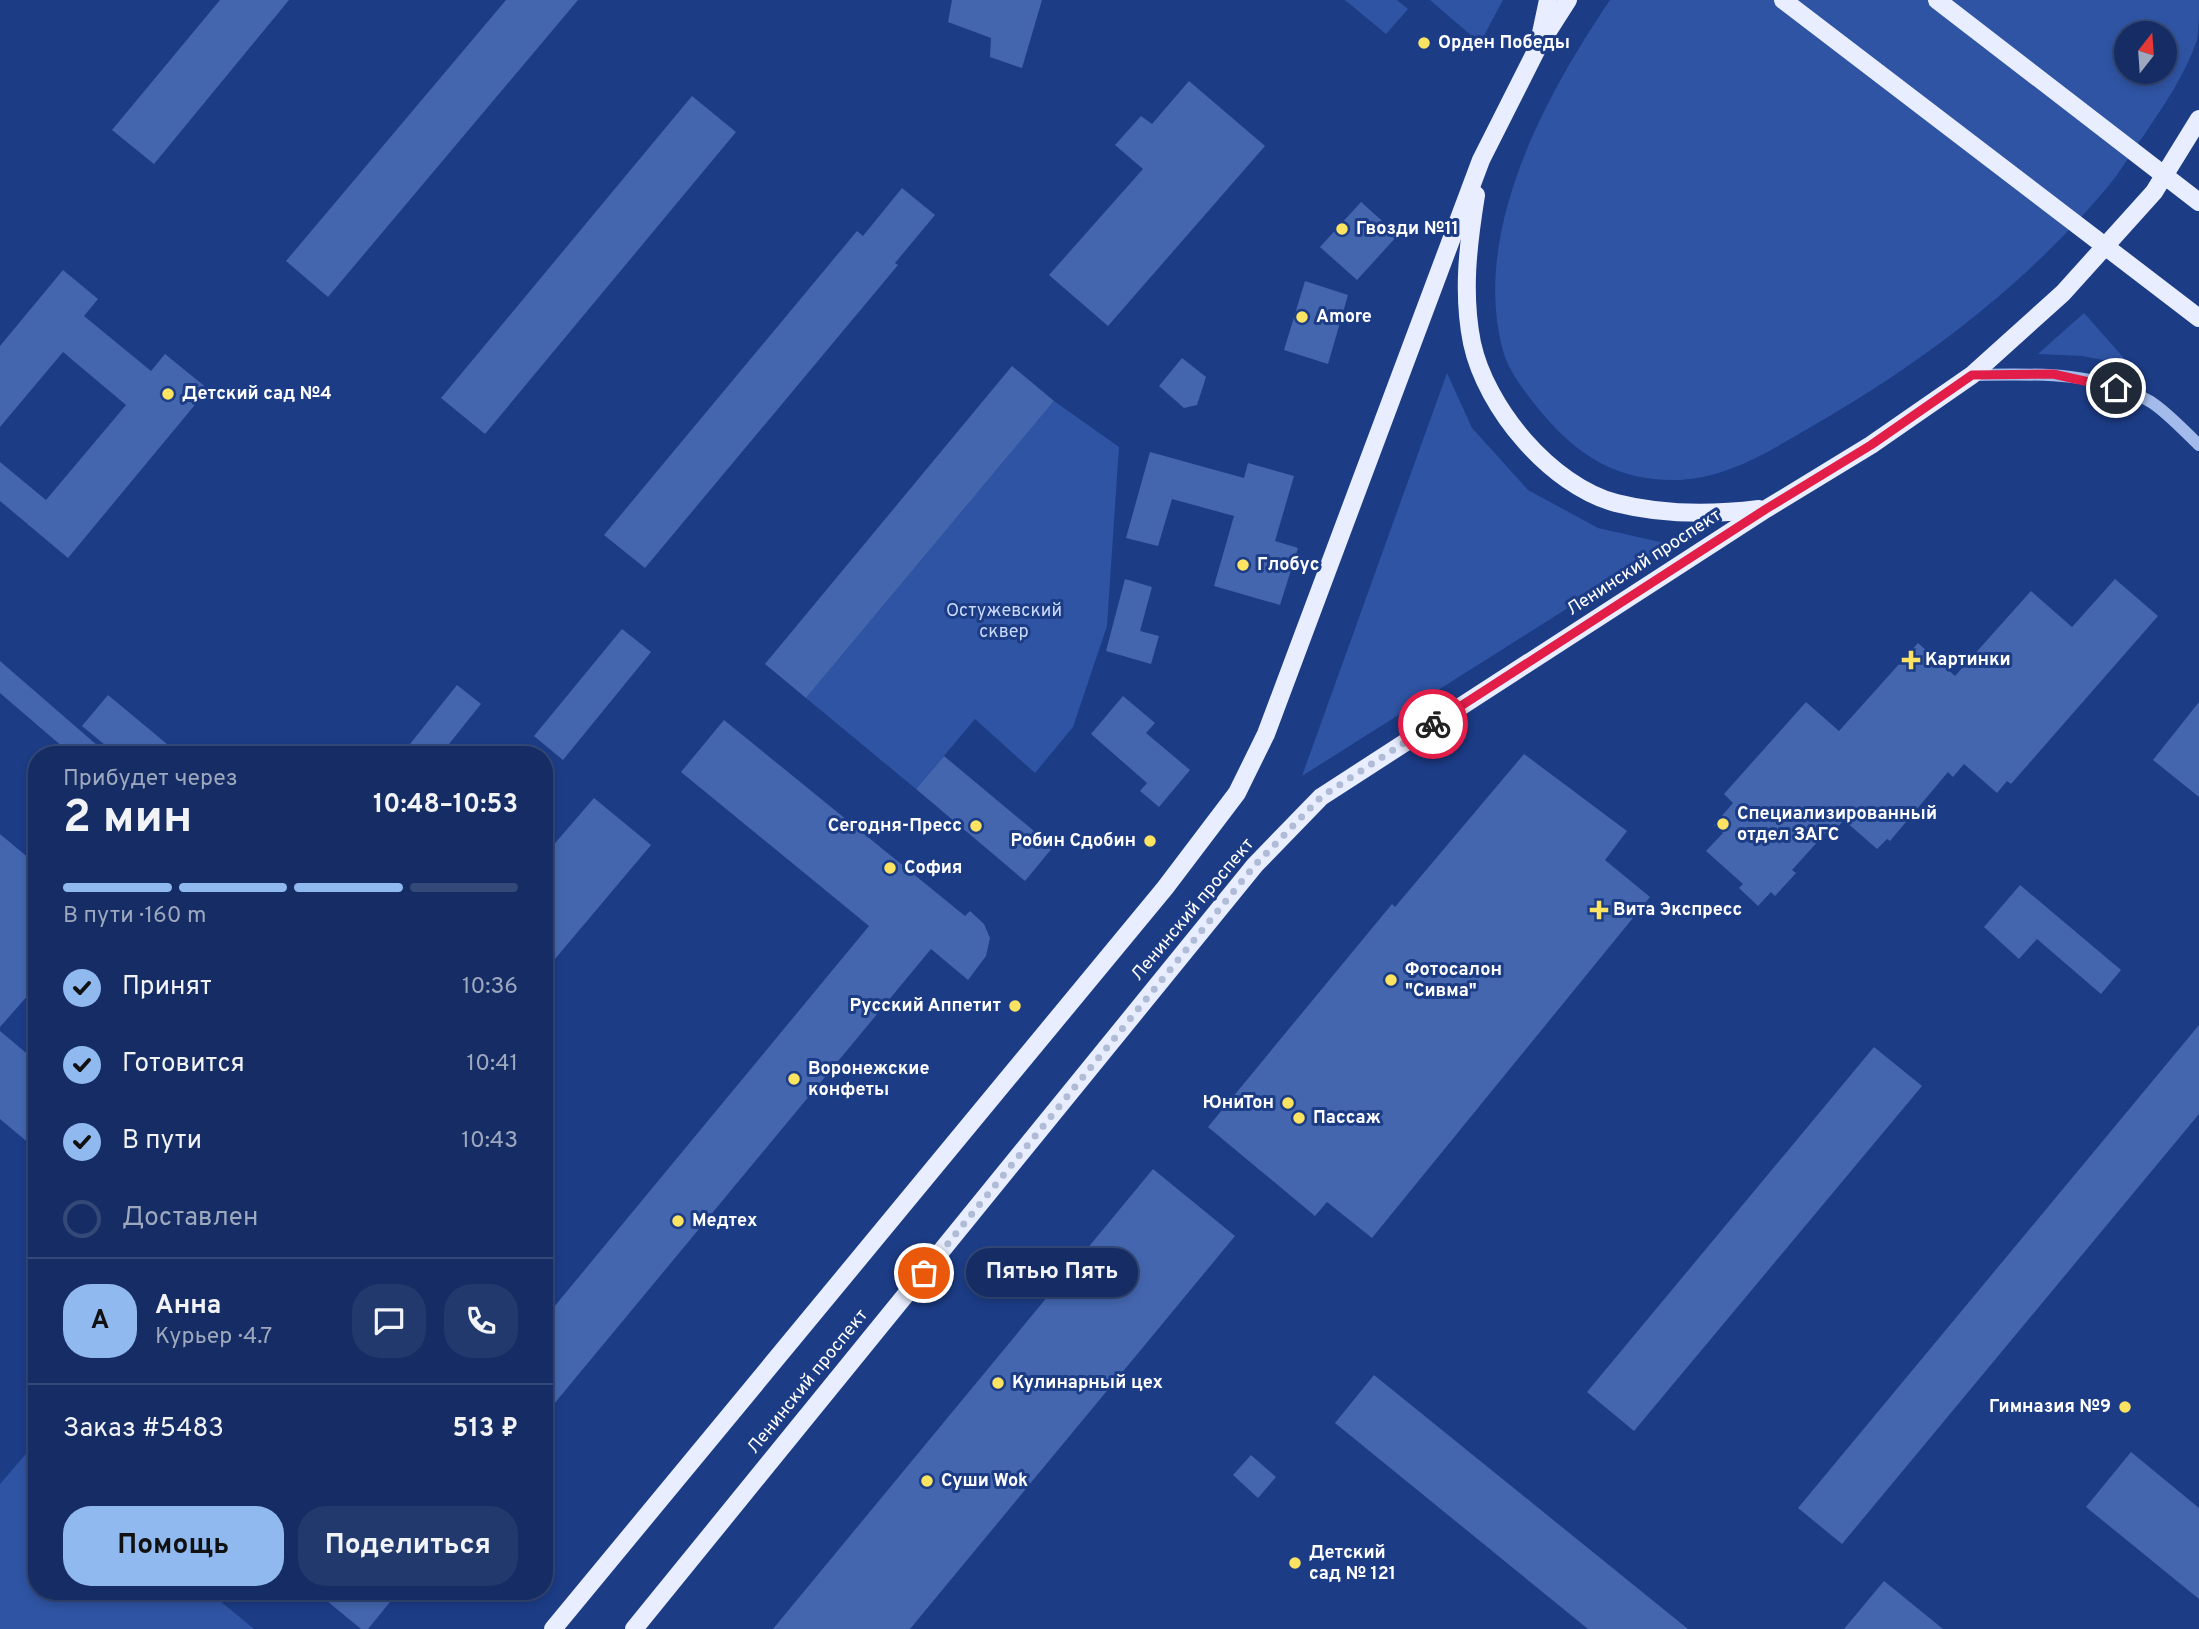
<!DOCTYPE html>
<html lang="ru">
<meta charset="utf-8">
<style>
body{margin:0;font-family:Overpass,sans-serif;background:#22396d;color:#f1f3f6;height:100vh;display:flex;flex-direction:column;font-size:26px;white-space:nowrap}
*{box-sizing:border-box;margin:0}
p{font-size:23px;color:#9da8bf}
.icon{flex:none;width:38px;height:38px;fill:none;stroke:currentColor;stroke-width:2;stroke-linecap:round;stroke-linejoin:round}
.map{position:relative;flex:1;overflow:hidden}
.sheet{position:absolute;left:28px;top:746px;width:525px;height:854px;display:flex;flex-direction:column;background:#152d64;border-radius:28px;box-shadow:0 4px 10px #0003,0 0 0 2px #344978}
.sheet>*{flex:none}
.needle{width:46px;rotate:17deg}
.buttons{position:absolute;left:2114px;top:21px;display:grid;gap:14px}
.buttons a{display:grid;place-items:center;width:63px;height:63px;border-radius:50%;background:#152d64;box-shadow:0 4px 10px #0003,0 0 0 2px #344978;font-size:35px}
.pin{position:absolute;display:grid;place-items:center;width:60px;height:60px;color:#fff;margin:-30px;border:4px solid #fff;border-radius:50%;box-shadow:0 2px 7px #0007}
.courier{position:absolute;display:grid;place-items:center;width:70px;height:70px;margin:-35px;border:5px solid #e11d48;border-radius:50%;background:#fff;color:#222;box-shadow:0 2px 9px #0007}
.bubble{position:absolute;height:49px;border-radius:24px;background:#152d64;box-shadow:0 4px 10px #0003,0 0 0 2px #344978;font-size:23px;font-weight:700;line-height:49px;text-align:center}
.head em{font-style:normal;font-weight:700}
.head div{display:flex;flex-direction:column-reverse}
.head{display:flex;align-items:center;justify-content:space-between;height:119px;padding:0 35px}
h1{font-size:46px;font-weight:700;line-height:52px}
.bar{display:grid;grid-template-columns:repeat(4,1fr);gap:10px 7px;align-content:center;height:84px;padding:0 35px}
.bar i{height:9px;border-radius:5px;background:#344978}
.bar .active{background:#90b9f0}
.bar p{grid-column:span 4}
.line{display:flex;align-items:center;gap:18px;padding:0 35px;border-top:2px solid #344978}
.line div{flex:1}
.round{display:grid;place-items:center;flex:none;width:74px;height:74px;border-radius:28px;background:#22396d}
ol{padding:0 35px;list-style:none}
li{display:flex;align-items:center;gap:21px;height:77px}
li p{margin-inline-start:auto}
li .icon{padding:7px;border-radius:50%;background:#90b9f0;color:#111;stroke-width:4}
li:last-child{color:#9da8bf}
li i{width:38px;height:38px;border:4px solid #344978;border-radius:50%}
.button{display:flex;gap:14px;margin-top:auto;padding:14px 35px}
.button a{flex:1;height:80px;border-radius:28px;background:#90b9f0;color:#111;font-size:28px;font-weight:700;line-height:80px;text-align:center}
.button a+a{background:#22396d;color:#f1f3f6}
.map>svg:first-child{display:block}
.green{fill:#2f54a3;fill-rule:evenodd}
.building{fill:#4466af}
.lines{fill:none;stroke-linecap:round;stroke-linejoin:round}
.tertiary{stroke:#a3bbeb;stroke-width:12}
.primary{stroke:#e8eeff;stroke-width:18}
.primary-bridge{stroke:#e8eeff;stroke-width:18}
.done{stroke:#b0bbd5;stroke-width:7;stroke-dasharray:0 12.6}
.route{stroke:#e11d48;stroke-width:9}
.poi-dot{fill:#fce361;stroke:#1c3c86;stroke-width:2.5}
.labels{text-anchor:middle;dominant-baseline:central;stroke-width:6;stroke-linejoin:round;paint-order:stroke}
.poi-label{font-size:18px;font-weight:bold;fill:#fff;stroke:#1c3c86;text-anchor:start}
.street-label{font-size:18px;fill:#fff;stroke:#1c3c86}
.park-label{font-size:18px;fill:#c8d8f8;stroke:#1c3c86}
</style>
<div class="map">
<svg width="2199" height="1629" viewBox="0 0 2199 1629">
<rect width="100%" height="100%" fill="#1c3c86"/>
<g class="green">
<path d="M1345,0H1397L1408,9L1386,34Z"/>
<path d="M1430,0H1503L1480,43Z"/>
<path d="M1610,0H2199C2199,13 2199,29 2197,40C2185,75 2164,105 2144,135C2131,153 2120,173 2105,190C2025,285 1923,362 1816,424C1771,450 1726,480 1673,480C1620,480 1583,459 1549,421C1533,403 1511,376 1504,354C1469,235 1545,96 1610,0ZM2126,33H2165V72H2126Z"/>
<path d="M2084,313L2130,365L2082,356L2038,354Z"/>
<path d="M1447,373L1472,428L1528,490L1598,528L1669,544L1302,776Z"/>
<path d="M1054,401L1119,447L1107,626L1073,727L1035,773L975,719L916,789L806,698Z"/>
<path d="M32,1447L37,1451V1591H208L254,1629H0V1484Z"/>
</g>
<g class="building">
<path d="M220,0H289L154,164L112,130Z"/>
<path d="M506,0H578L328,297L286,261Z"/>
<path d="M952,0H1042L1022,68L990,57L991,38L948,22Z"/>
<path d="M1189,81L1265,146L1108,326L1049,275L1143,169L1115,145L1141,116L1152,124Z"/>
<path d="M692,96L736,132L485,434L441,398Z"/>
<path d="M902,188L935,215L895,263L898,265L645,568L604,535L857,231L863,236Z"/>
<path d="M1361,202L1398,235L1357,280L1320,247Z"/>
<path d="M63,270L98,299L84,316L151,371L165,354L208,389L68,558L0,501V462L46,500L126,405L63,352L0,427V346Z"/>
<path d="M1305,281L1348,295L1328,364L1284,350Z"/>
<path d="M1182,358L1206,377L1197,405L1184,408L1159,386Z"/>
<path d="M1012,366L1054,401L806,698L765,664Z"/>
<path d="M1150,452L1244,478L1248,463L1294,476L1275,541L1298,548L1280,605L1214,586L1234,516L1172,499L1158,546L1126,538Z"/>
<path d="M1125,579L1152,587L1140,631L1159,636L1151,664L1106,651Z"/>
<path d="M2115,579L2158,616L2011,784L2007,781L1997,793L1964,764L1953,777L1948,772L1890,841L1887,839L1877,849L1844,820L1834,831L1830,828L1792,870L1796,873L1775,896L1771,892L1758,906L1739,888L1743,884L1706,851L1723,833L1714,825L1733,803L1724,794L1806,702L1839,731L1918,643L1955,676L2031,591L2072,627Z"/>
<path d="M622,629L651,652L563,760L534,736Z"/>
<path d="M0,661L98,746L91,754H71L0,693Z"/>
<path d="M457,685L481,704L441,754H402Z"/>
<path d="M108,695L179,754H116L82,726Z"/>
<path d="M1123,696L1155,723L1146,733L1190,770L1159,807L1140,791L1147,783L1091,734Z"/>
<path d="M2199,702V797L2153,760Z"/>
<path d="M724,720L965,916L970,911L984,924L990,938L986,956L968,980L931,949L544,1416V1319L869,926L681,772Z"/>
<path d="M1524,754L1627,831L1605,860L1650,897L1372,1238L1327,1202L1315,1216L1208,1127L1392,904L1395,907Z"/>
<path d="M944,756L1053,847L1025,881L916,789Z"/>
<path d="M594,798L651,845L544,972V856Z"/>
<path d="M0,834L37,865V985L0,1027Z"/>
<path d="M2020,885L2121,970L2101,994L2037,939L2019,959L1984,927Z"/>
<path d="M2199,1025V1114L1842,1544L1798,1508Z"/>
<path d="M0,1031L37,1062V1150L0,1119Z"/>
<path d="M1874,1047L1922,1086L1634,1431L1587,1392Z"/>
<path d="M1153,1169L1235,1236L910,1629H773Z"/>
<path d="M1374,1375L1688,1629H1588L1335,1423Z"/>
<path d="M2131,1452L2199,1508V1599L2086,1507Z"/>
<path d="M1251,1455L1276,1477L1258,1498L1233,1475Z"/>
<path d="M1884,1581L1943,1629H1844Z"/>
<path d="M315,1591H399L368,1629H361Z"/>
</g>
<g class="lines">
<path class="tertiary" d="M1972,375C2032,374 2097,370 2151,402C2168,413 2184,431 2199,445"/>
<g class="primary">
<path d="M1541,33L1548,0"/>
<path d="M1476,195C1468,245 1462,293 1472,343C1486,408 1550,485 1616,503C1663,515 1711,515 1759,509"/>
<path d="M553,1629L1165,888L1237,793L1266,734L1481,160L1538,47L1568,0"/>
<path d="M634,1629L1255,865L1321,797L1766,509L1871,445L1972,375L2063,293L2154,192L2199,119"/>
</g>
<g class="primary-bridge">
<path d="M1783,0L2199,318"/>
<path d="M1937,0L2199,202"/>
</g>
</g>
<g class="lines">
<path class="done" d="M924,1273L1255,865L1321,797L1433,724"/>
<path class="route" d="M1433,724L1766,509L1871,445L1972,375L2053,374L2116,388"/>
</g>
<g class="poi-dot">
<circle cx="1424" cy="43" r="7"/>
<circle cx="1342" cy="229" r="7"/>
<circle cx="1302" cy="317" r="7"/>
<circle cx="168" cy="394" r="7"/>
<circle cx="1243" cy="565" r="7"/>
<path d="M1907.5 649.5h7v7h7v7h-7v7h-7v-7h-7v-7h7z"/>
<circle cx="1723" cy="824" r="7"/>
<circle cx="976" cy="826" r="7"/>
<circle cx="1150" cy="841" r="7"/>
<circle cx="890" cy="868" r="7"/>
<path d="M1595.5 899.5h7v7h7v7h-7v7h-7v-7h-7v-7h7z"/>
<circle cx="1391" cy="980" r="7"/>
<circle cx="1015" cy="1006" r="7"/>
<circle cx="794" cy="1079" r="7"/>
<circle cx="1288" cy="1103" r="7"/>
<circle cx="1299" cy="1118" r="7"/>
<circle cx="678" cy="1221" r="7"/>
<circle cx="998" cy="1383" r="7"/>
<circle cx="2125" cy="1407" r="7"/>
<circle cx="927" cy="1481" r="7"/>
<circle cx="1295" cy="1563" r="7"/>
</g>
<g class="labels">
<g class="poi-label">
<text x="1438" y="43">Орден Победы</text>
<text x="1356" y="229">Гвозди №11</text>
<text x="1316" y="317">Amore</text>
<text x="182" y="394">Детский сад №4</text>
<text x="1257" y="565">Глобус</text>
<text x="1925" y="660">Картинки</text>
<text x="1737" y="814">Специализированный<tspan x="1737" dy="21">отдел ЗАГС</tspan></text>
<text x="962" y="826" text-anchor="end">Сегодня-Пресс</text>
<text x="1136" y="841" text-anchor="end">Робин Сдобин</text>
<text x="904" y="868">София</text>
<text x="1613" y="910">Вита Экспресс</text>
<text x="1405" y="970">Фотосалон<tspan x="1405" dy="21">"Сивма"</tspan></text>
<text x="1001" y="1006" text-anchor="end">Русский Аппетит</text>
<text x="808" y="1069">Воронежские<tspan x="808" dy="21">конфеты</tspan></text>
<text x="1274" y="1103" text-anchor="end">ЮниТон</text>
<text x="1313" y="1118">Пассаж</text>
<text x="692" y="1221">Медтех</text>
<text x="1012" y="1383">Кулинарный цех</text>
<text x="2111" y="1407" text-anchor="end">Гимназия №9</text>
<text x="941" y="1481">Суши Wok</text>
<text x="1309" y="1553">Детский<tspan x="1309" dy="21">сад № 121</tspan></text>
</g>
<g class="street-label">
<text transform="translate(1644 563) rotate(-33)">Ленинский проспект</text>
<text transform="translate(1193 910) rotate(-50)">Ленинский проспект</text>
<text transform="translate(808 1382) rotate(-51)">Ленинский проспект</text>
</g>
<g class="park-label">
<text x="1004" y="611">Остужевский<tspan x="1004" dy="21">сквер</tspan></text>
</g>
</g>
</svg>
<div class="buttons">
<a><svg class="needle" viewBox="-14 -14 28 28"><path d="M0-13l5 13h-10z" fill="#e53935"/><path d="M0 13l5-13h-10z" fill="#9da8bf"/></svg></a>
</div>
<div class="pin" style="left:924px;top:1273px;background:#ea580c"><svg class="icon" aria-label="bag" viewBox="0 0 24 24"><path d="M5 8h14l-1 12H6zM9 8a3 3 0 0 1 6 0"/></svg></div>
<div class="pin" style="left:2116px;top:388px;background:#1f2937"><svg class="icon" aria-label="home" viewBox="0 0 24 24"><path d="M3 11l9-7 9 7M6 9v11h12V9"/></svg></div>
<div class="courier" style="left:1433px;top:724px"><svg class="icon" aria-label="bike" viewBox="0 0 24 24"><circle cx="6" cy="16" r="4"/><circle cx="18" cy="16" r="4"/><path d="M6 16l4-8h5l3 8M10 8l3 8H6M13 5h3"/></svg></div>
<div class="bubble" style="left:966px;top:1248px;width:172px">Пятью Пять</div>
<section class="sheet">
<div class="head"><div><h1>2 мин</h1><p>Прибудет через</p></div><em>10:48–10:53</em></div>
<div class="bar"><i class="active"></i><i class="active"></i><i class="active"></i><i></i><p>В пути · 160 m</p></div>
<ol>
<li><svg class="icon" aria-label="check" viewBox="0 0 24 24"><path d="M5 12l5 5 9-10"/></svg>Принят<p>10:36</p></li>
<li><svg class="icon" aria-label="check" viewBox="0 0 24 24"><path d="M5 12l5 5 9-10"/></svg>Готовится<p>10:41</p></li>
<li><svg class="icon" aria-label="check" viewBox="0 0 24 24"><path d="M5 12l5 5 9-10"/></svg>В пути<p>10:43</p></li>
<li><i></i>Доставлен</li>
</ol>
<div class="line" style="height:126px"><b class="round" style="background:#90b9f0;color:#111">А</b><div><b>Анна</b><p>Курьер · 4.7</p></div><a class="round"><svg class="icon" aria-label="chat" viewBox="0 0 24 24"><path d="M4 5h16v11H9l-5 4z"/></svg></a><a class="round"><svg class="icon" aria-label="phone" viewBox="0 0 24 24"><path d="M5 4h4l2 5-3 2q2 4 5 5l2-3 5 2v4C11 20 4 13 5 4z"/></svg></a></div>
<div class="line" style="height:91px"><div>Заказ #5483</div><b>513 ₽</b></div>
<div class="button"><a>Помощь</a><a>Поделиться</a></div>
</section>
</div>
